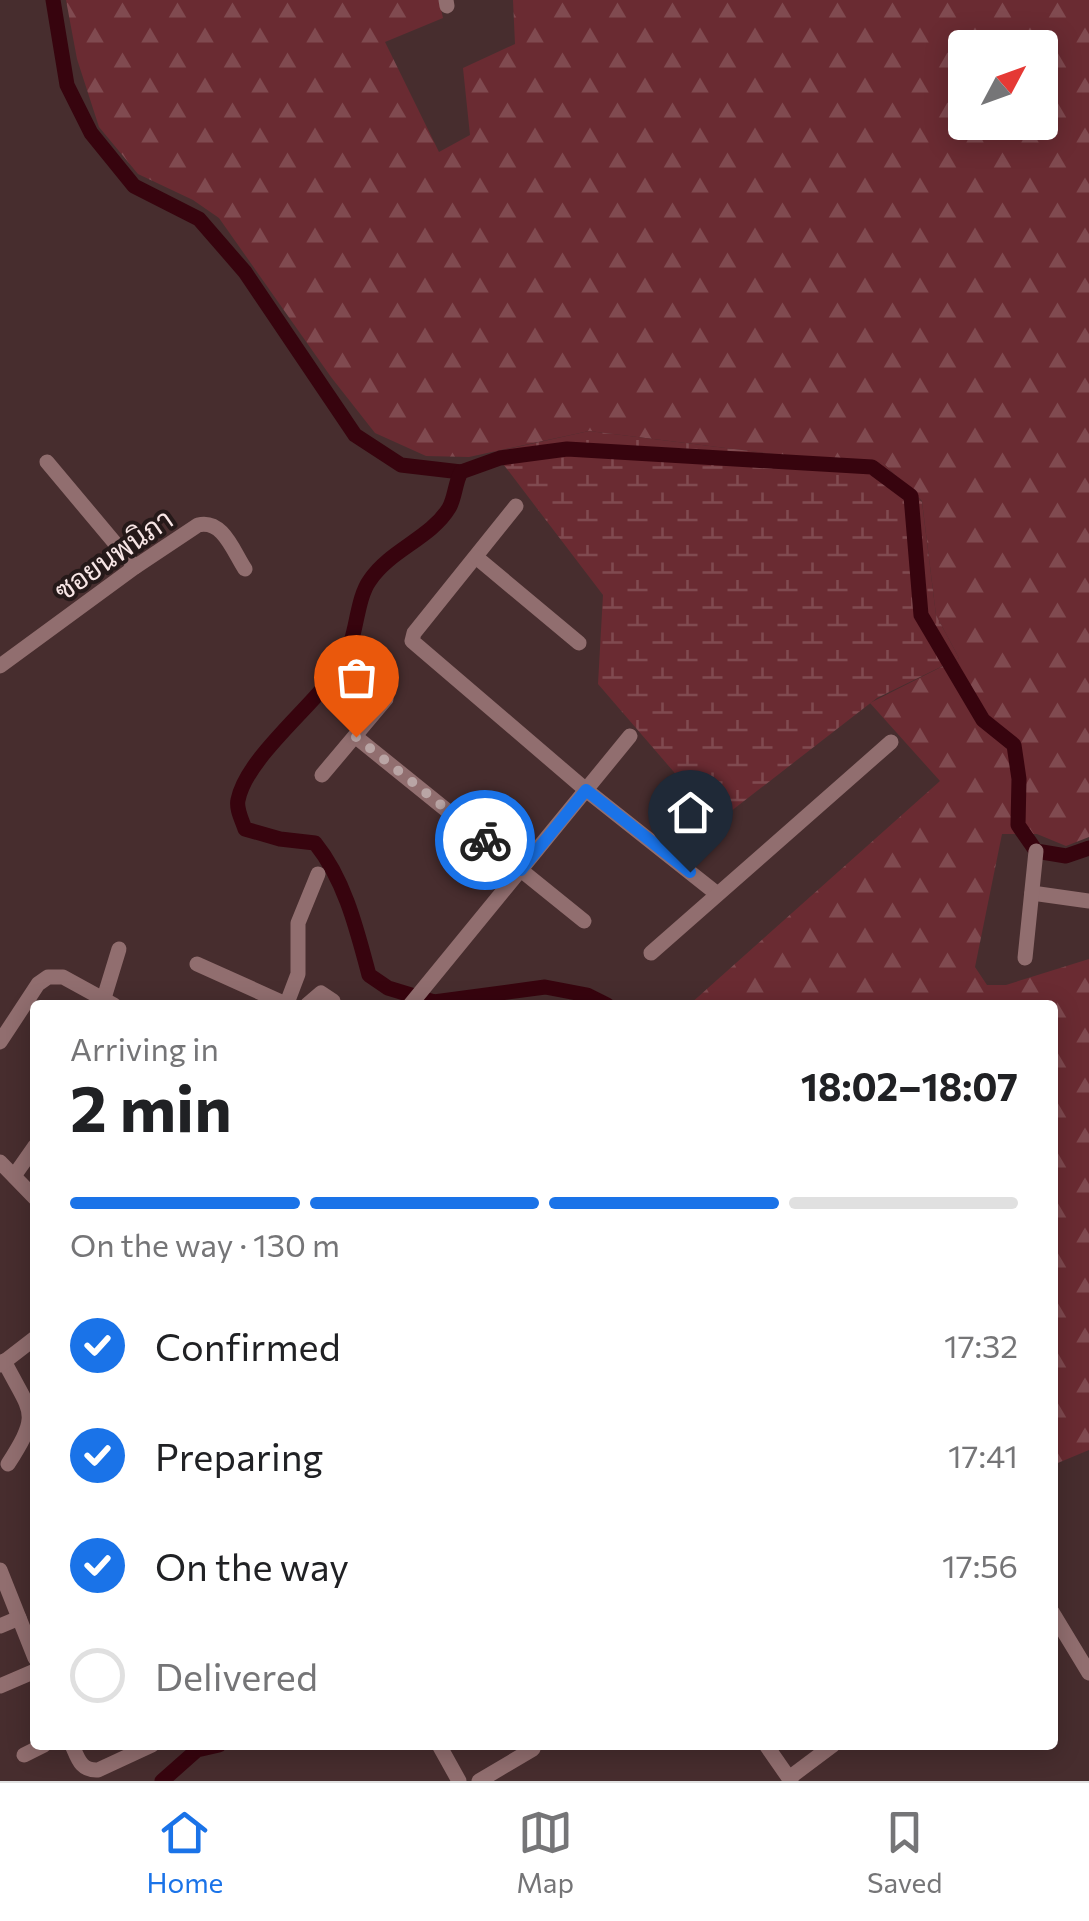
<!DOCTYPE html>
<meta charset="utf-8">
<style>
body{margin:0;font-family:Commissioner,Sarabun,sans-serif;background:#f2f2f2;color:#202124;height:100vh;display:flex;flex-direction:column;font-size:38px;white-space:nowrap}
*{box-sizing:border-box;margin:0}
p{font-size:32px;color:#757577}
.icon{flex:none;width:55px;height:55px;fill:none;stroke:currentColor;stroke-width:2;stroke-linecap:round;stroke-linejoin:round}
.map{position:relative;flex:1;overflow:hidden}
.details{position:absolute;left:30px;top:1000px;width:1028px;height:750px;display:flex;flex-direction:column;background:#fff;border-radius:10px;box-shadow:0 5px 25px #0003}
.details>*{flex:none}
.needle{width:65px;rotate:49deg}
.buttons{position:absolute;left:948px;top:30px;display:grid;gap:20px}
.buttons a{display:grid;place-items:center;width:110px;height:110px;border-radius:10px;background:#fff;box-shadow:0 5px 25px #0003;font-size:50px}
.pin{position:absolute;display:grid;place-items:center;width:85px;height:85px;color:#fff;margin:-102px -42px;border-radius:50% 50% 50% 0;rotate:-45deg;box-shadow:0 0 10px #0007}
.pin .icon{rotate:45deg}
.courier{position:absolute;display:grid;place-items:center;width:100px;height:100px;margin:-50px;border:8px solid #1a73e8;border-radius:50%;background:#fff;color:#222;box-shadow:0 2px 12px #0007}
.head em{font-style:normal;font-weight:700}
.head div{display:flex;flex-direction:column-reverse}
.head{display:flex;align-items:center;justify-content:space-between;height:170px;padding:0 40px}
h1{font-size:65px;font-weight:700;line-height:75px}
.bar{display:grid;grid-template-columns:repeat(4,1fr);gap:15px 10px;align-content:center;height:120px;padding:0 40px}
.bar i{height:12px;border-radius:8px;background:#e0e0e0}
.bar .active{background:#1a73e8}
.bar p{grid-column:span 4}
ol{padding:0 40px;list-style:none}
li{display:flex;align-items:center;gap:30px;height:110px}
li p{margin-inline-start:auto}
li .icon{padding:10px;border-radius:50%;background:#1a73e8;color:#fff;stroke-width:4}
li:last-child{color:#757577}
li i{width:55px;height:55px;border:5px solid #e0e0e0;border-radius:50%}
.menu{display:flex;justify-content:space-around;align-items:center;height:140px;border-top:2px solid #e0e0e0;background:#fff;font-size:28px;color:#757577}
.menu a{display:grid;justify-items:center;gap:5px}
.menu .active{color:#1a73e8}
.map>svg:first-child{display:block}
.forest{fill:url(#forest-firs);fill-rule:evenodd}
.wetland{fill:url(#wetland-marsh)}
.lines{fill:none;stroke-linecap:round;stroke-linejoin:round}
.canal{stroke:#37040e;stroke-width:15}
.minor{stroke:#916e6f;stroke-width:15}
.done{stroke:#b9a5a5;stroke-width:10;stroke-dasharray:0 18}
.route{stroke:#1a73e8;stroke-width:12}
.labels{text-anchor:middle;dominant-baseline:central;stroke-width:8;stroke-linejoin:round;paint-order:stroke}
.street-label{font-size:28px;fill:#f7e5e5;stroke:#251919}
</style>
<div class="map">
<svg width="1089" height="1781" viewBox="0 0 1089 1781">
<defs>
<pattern id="forest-firs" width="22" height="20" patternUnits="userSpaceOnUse" patternTransform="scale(2.5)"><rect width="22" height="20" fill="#6a2b32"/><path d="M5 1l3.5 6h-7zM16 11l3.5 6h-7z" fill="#804a50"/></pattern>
<pattern id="wetland-marsh" width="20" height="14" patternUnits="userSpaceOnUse" patternTransform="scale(2.5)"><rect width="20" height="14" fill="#6a2b32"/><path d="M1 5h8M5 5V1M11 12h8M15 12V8" fill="none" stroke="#804a50"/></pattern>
</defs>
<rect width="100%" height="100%" fill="#472d2e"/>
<path class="forest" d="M66,0H439L443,18L385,42L439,152L470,135L463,68L515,44L513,0H1089V837L1066,846L1037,834H1002L975,967L987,985H1006L1089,959V1450L1053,1465L1052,1005H689L940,781L870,703L959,658L936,615L922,501L883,463L815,459L589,431L469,457L426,456L375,433L331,377L219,218L193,200L138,174L99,127L77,59ZM965,48H1040V122H965Z"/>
<path class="wetland" d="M589,431L814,459L883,463L922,502L936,615L959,658L877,698L717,822L598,684L603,595L494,452Z"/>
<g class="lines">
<g class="canal">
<path d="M53,0L67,85L91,133L134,186L199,219L245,272L355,435L401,465L461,472"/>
<path d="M607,1005L587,995L545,987L434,1002L388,988L369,975C357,930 345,880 315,843L280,839L245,829C242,820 236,809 238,800C247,755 320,702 344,660C357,637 356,599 370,580C390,550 431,538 449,508C455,498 455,483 461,472L500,458L567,449L872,467L911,496L921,615L983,720L1014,745L1019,779L1018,825L1036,851L1066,856L1089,848"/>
<path d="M162,1781L197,1750L219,1745"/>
</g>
<g class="minor">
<path d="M446,0L447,6"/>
<path d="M47,462L135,567"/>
<path d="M516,506L414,633L412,641L586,790L716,893"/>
<path d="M476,557L579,643"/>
<path d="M0,666L135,567L198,525C223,519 233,551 245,569"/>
<path d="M356,737L584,921"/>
<path d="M322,775L386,699"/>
<path d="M1032,893L1089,901"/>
<path d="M651,953L891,742"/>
<path d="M1025,958L1036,851"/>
<path d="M197,964L288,1005"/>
<path d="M104,998L119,949"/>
<path d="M287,1003L298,974V923L318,874"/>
<path d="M307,1005L321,993L333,1001"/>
<path d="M410,1005L630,736"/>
<path d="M0,1042L38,984L48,977H63L114,1005"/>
<path d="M0,1162L35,1198"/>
<path d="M14,1176L35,1146"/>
<path d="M4,1361C31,1414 42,1411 8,1464"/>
<path d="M0,1365L35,1338"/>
<path d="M0,1570L35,1658"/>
<path d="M1052,1612L1089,1673"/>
<path d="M0,1626L19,1618"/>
<path d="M0,1686L35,1671"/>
<path d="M72,1745C78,1759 81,1771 98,1770L152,1745"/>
<path d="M439,1745L459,1781"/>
<path d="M766,1745L791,1781"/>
<path d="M24,1755L44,1745"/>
<path d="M789,1778L833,1745"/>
<path d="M479,1781L533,1749"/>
</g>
</g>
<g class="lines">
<path class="done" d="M356,737L485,840"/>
<path class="route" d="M485,840L521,870L586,790L690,872"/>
</g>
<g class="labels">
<g class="street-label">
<text transform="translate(113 554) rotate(-35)">ซอยนพนิภา</text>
</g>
</g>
</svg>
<div class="buttons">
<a><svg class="needle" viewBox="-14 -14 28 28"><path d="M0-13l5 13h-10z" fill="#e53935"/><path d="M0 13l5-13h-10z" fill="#757577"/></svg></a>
</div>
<div class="pin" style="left:356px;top:737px;background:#ea580c"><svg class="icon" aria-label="bag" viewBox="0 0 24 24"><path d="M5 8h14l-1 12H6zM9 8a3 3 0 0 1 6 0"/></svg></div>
<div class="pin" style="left:690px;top:872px;background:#1f2937"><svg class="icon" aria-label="home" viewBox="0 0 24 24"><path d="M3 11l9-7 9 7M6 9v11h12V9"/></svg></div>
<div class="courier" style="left:485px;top:840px"><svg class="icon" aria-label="bike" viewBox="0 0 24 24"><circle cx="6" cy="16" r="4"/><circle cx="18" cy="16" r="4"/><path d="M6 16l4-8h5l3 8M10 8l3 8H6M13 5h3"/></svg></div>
<section class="details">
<div class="head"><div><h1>2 min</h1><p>Arriving in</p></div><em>18:02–18:07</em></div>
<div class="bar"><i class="active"></i><i class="active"></i><i class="active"></i><i></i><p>On the way · 130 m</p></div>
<ol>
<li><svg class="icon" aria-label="check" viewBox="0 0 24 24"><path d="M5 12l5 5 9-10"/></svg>Confirmed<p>17:32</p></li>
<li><svg class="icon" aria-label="check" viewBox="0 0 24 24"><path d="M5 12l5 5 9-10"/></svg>Preparing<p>17:41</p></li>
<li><svg class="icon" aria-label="check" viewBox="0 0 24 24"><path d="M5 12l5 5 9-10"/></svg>On the way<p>17:56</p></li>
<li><i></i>Delivered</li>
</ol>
</section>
</div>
<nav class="menu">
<a class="active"><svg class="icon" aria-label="home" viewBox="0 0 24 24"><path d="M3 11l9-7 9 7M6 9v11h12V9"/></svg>Home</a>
<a><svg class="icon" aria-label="map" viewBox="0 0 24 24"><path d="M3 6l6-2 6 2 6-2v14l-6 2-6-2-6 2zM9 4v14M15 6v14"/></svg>Map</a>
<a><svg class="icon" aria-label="saved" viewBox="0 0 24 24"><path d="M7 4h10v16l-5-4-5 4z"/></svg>Saved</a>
</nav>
